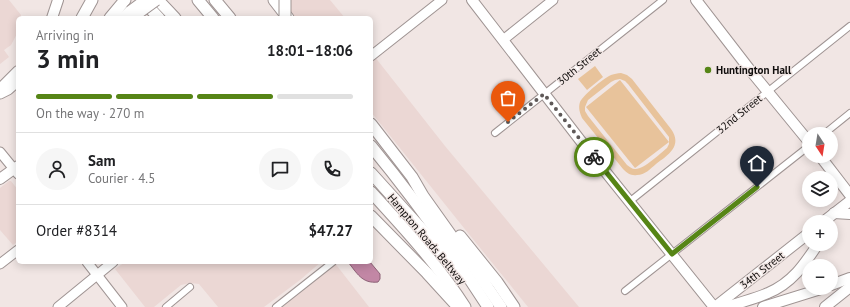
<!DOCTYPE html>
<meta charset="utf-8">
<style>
body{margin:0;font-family:"PT Sans",sans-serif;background:#f6f6f6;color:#202124;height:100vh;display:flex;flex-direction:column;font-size:15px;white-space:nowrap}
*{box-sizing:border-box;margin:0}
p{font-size:13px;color:#757577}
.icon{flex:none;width:22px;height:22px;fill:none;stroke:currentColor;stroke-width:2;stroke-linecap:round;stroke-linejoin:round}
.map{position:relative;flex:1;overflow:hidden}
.drawer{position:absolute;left:16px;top:16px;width:357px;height:248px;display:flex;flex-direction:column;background:#fff;border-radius:6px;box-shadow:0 2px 10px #0003}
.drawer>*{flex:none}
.needle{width:26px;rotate:168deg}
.fabs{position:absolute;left:802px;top:127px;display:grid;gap:8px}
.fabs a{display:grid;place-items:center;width:36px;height:36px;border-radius:50%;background:#fff;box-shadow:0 2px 10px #0003;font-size:20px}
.pin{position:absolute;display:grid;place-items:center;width:34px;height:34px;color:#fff;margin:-41px -17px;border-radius:50% 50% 50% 0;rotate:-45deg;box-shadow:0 0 4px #0007}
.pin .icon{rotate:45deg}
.courier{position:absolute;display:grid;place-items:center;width:40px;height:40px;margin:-20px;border:3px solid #568516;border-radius:50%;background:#fff;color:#222;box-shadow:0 1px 5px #0007}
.summary em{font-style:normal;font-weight:800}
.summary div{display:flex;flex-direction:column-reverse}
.summary{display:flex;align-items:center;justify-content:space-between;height:68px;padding:0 20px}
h1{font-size:26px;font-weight:800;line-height:30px}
.bar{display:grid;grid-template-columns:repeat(4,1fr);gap:6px 4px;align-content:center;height:48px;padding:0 20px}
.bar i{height:5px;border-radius:3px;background:#e0e0e0}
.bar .selected{background:#568516}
.bar p{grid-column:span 4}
.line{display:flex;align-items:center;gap:10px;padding:0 20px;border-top:1px solid #e0e0e0}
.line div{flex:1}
.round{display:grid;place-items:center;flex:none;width:42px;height:42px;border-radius:21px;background:#f6f6f6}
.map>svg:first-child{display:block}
.built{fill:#ebd7d4}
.green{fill:#e8c39b;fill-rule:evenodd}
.water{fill:#c287a5;stroke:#8d6277}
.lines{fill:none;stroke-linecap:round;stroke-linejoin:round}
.minor-casing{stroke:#9f9493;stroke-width:8}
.secondary-casing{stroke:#9f9493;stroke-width:11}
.primary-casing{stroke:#9f9493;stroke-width:12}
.motorway-casing{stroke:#9f9493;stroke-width:13}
.minor{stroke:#fff;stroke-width:6}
.secondary{stroke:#fff;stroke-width:9}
.primary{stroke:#fff;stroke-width:10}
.motorway{stroke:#fff;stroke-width:11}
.primary-bridge-casing{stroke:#9f9493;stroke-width:12;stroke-linecap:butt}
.motorway-bridge-casing{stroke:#9f9493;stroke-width:13;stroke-linecap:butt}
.primary-bridge{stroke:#fff;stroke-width:10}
.motorway-bridge{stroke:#fff;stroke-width:11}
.done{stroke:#5f5958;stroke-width:4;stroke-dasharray:0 7.2}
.route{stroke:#568516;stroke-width:5}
.poi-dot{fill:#568516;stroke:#f1e6e4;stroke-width:1.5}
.labels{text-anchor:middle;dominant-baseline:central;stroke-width:3;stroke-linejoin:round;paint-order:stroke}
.street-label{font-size:11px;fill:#100d0c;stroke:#f1e6e4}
.poi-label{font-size:11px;font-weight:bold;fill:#100d0c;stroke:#f1e6e4;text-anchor:start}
</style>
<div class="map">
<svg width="850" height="307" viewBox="0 0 850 307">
<rect width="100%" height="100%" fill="#f1e6e4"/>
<g class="built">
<path d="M0,0H9L21,15V18H18V32L11,45L4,50L9,57L0,64Z"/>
<path d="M281,0H330L345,18H296Z"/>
<path d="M371,52L445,146L579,307H528L468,233L371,112Z"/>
<path d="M9,181H11L18,190V241L13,245L0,230V188Z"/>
<path d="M125,262H321L300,280L264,307H218L199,284L190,283L181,285L154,307H145L115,269Z"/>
<path d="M334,262L369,307H276Z"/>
</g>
<g class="green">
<path d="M595,66L603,77L587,90L578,79Z"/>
<path d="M621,73L627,75L632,79L671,129C683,146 668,155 656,164C650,169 645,175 637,175C631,176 627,173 623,169L582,118C580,113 578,108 580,102C583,95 604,78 611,75C615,74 617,73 621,73ZM620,79L625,81L628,84L669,137V144L667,148C661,153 643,170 635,169C632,169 630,167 627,165L588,116L585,111V107L588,100L611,82L615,80Z"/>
<path d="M620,80L669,142L635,168L586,107Z"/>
</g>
<path class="water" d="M348,262H370L380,274V279L378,282C362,284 357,273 348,262Z"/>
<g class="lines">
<defs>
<g id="minor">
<path d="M495,133L663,0"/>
<path d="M824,134L850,113"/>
<path d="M629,202L850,26"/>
<path d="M625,291L809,146"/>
<path d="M166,307L190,287"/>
<path d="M276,307L333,262"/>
</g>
<g id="secondary">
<path d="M503,40L553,0"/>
<path d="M371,56L442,0"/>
<path d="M0,152L18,174"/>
<path d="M87,262L122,307"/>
<path d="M0,264L18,250"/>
<path d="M58,307L113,262"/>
</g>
<g id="primary">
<path d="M472,0L580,140L714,307"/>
<path d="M696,0L750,70L809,142"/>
<path d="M52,18L58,0"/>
<path d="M122,18L130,11"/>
<path d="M0,89L18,71"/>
<path d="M820,156L850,195"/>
<path d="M0,179L18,166"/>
<path d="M834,213L850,214"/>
<path d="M823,222L850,201"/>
<path d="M831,285L850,278"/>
<path d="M715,307L809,233"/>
<path d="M727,307C740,302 755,299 768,293C792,283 804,265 818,244"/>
<path d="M763,307L824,288"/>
<path d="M825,307L850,287"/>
</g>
<g id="motorway">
<path d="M142,0L159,18"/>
<path d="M158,0L175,18"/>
<path d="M198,0L213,18"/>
<path d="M215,0L230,18"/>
<path d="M274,0L288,18"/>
<path d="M82,18L92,0"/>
<path d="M110,18L125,0"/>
<path d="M0,93L8,89L18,80"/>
<path d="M371,124L412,177L423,196L475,269L501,307"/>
<path d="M371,146C413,197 452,251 488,307"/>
<path d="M371,173L428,236L461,278"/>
<path d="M371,192C405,229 438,265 465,307"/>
<path d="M371,216L427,273L458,307"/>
<path d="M460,236L497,282L514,307"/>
</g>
</defs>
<use href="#minor" class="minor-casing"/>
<use href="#secondary" class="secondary-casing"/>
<use href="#primary" class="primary-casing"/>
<use href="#motorway" class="motorway-casing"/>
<use href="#minor" class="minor"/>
<use href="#secondary" class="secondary"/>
<use href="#primary" class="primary"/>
<use href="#motorway" class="motorway"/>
<defs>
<path id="primary-bridge" d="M130,11L145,0"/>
<g id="motorway-bridge">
<path d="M285,0V18"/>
<path d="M134,16L156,0"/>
</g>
</defs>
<use href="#primary-bridge" class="primary-bridge-casing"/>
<use href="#motorway-bridge" class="motorway-bridge-casing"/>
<use href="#primary-bridge" class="primary-bridge"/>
<use href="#motorway-bridge" class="motorway-bridge"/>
</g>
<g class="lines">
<path class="done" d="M508,122L544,94L594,157"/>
<path class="route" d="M594,157L672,254L757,187"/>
</g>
<circle class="poi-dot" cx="708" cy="70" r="4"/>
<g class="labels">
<g class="street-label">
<text transform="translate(579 66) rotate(-39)">30th Street</text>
<text transform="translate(739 114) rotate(-39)">32nd Street</text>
<text transform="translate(427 239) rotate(50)">Hampton Roads Beltway</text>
<text transform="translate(762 270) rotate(-38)">34th Street</text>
</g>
<g class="poi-label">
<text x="716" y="70">Huntington Hall</text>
</g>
</g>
</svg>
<div class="fabs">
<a><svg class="needle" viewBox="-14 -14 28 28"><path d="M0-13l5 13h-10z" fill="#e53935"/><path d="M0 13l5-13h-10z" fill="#757577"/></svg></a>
<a><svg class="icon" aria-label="layers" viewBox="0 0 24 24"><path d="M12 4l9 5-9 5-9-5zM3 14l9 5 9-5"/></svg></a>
<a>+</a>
<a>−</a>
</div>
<div class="pin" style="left:508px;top:122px;background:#ea580c"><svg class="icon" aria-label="bag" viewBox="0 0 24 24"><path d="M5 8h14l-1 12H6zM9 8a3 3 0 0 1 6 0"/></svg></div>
<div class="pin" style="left:757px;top:187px;background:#1f2937"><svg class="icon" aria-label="home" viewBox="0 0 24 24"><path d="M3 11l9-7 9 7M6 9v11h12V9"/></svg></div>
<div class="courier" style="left:594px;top:157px"><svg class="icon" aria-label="bike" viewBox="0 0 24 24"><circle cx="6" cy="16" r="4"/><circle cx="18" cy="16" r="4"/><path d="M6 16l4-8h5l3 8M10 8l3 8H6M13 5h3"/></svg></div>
<section class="drawer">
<div class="summary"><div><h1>3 min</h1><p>Arriving in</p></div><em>18:01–18:06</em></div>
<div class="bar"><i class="selected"></i><i class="selected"></i><i class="selected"></i><i></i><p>On the way · 270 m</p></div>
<div class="line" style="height:72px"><a class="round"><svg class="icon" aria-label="person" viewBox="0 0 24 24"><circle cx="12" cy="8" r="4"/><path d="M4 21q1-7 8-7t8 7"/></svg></a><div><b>Sam</b><p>Courier · 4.5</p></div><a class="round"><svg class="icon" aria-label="chat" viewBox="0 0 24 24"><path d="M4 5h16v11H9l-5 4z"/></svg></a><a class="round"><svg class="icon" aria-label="phone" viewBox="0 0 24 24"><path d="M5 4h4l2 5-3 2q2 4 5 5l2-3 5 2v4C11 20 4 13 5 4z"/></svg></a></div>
<div class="line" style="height:52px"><div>Order #8314</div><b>$47.27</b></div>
</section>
</div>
